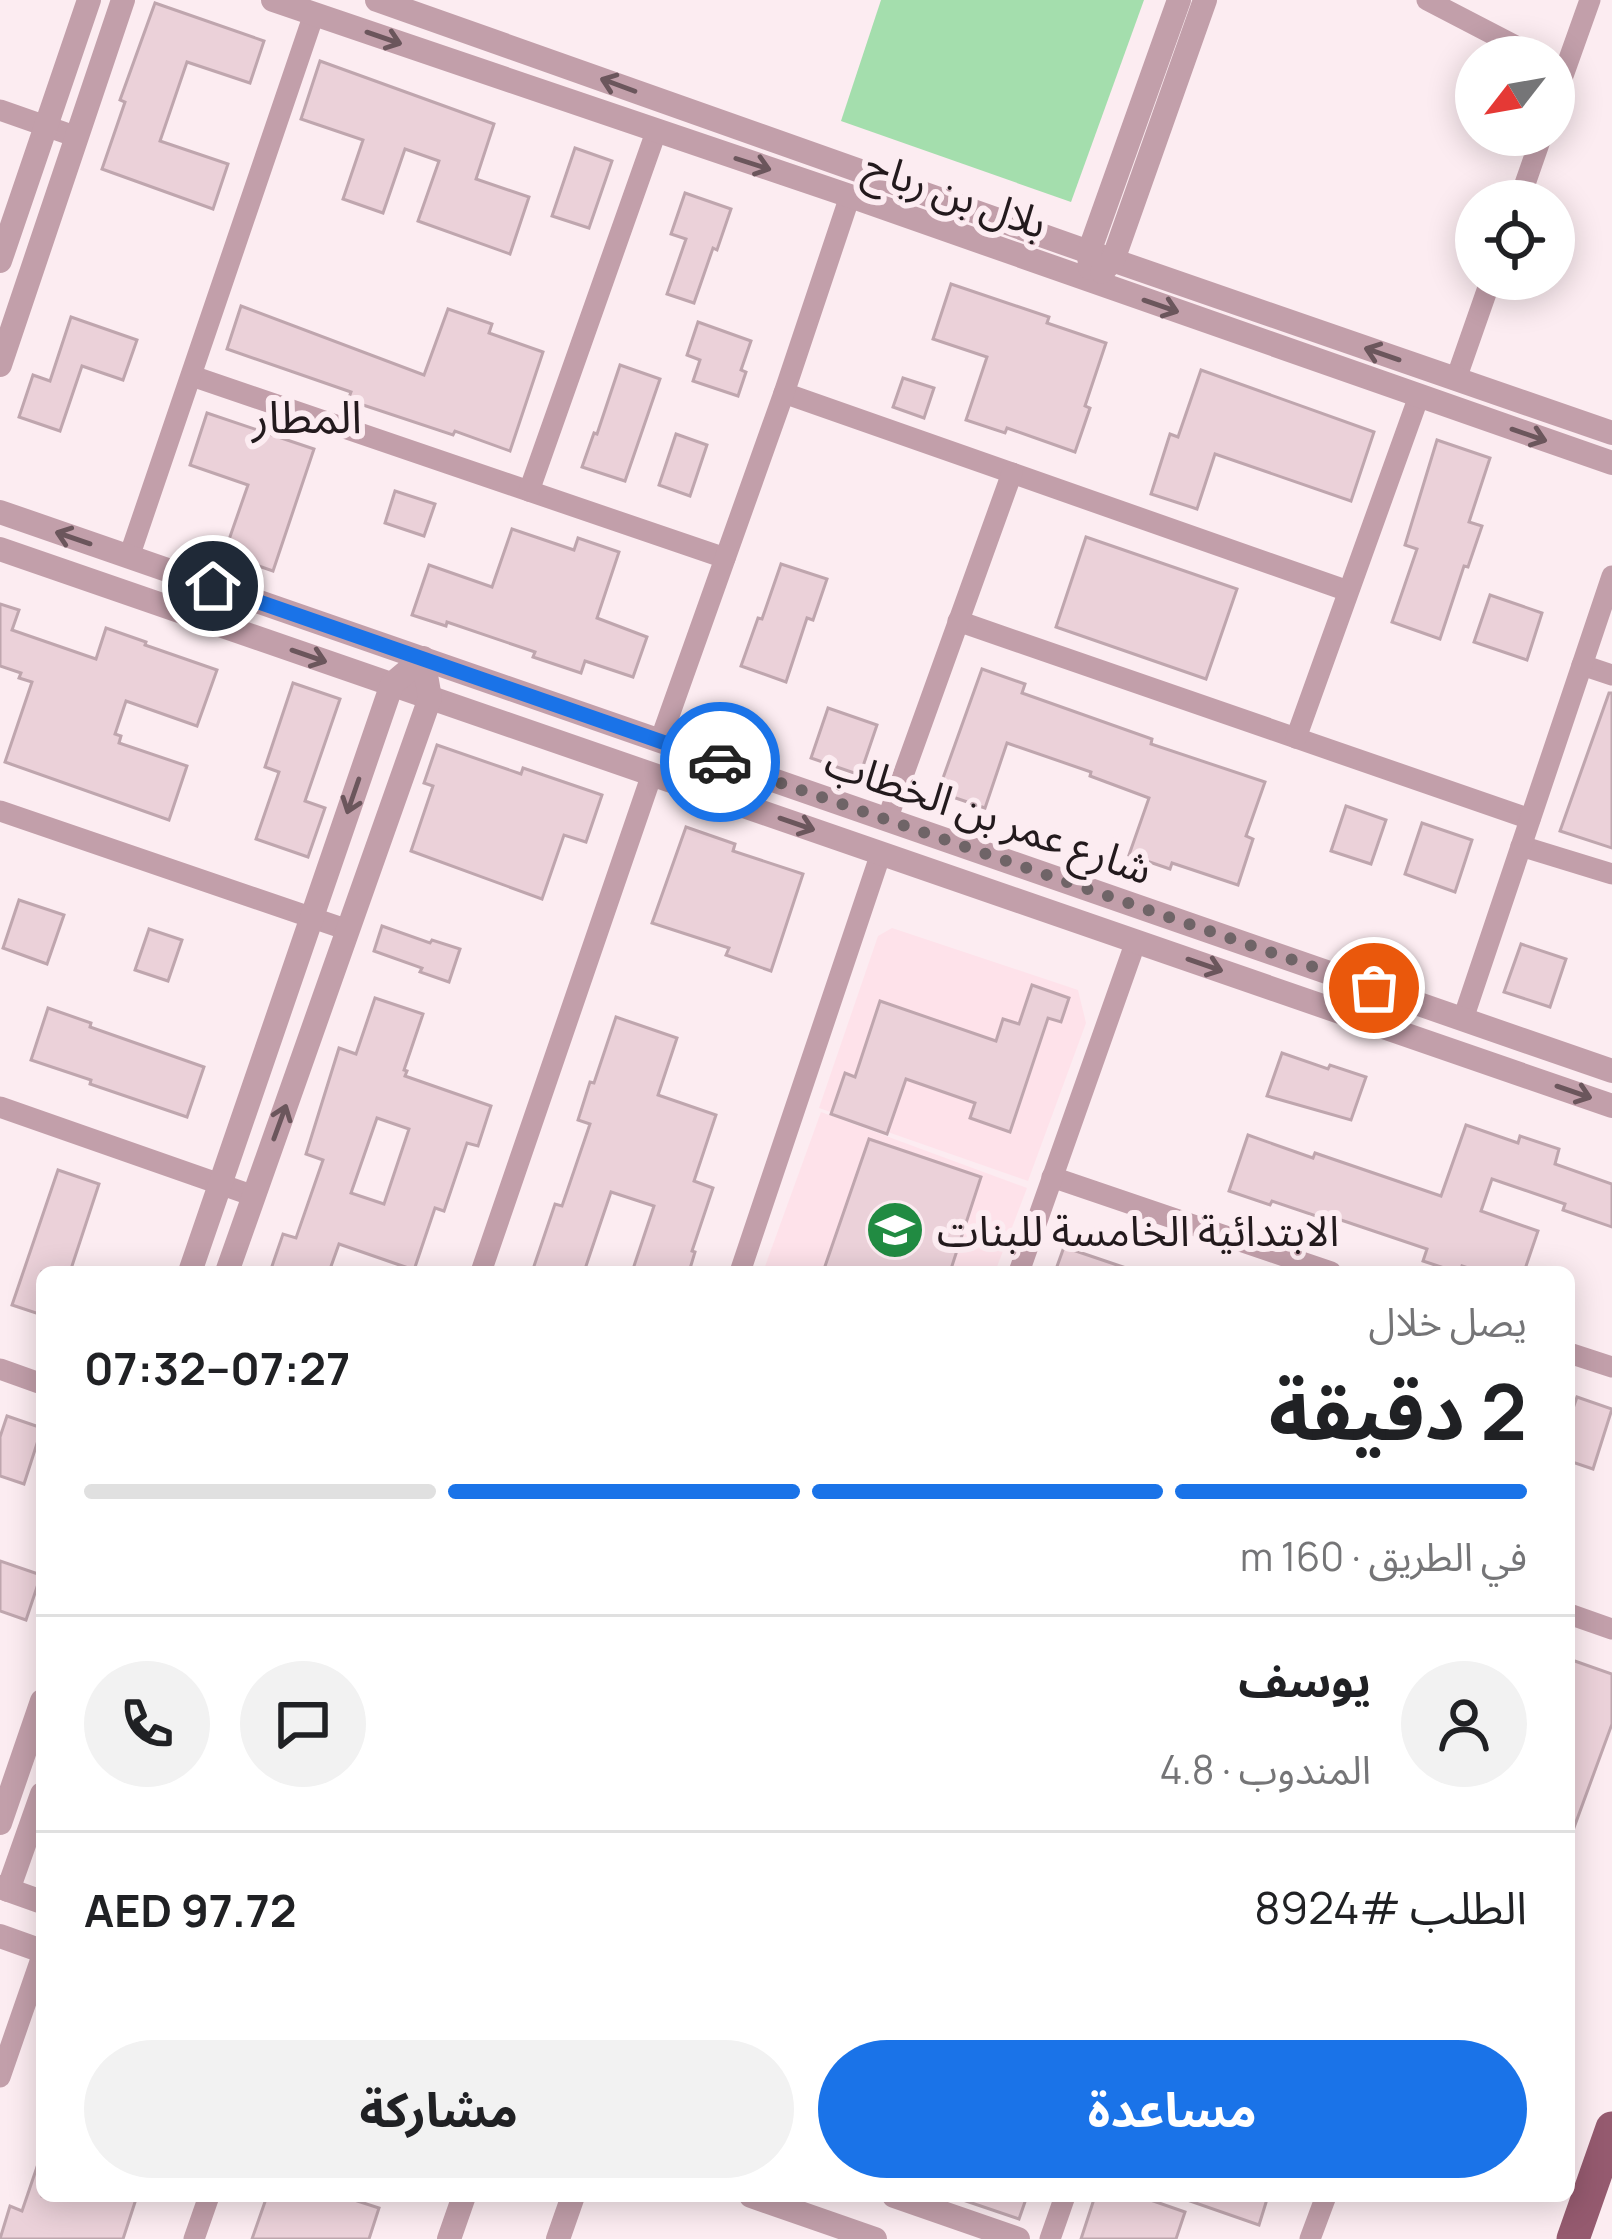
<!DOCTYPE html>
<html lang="ar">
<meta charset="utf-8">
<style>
body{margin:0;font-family:Manrope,"Noto Sans Arabic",sans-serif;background:#f2f2f2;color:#202124;direction:rtl;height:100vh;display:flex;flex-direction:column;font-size:45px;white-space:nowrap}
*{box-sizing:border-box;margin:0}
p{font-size:39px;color:#757577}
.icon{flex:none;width:66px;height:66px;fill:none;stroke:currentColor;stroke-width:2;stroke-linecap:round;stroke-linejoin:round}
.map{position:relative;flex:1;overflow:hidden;direction:ltr}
.details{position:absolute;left:36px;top:1266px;width:1539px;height:936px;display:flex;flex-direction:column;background:#fff;border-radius:18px;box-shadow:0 6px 30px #0003;direction:rtl}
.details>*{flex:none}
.needle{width:78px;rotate:239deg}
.buttons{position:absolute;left:1455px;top:36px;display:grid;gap:24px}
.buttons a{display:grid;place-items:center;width:120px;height:120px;border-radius:50%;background:#fff;box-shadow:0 6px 30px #0003;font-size:60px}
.pin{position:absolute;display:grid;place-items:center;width:102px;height:102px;color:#fff;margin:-51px;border:6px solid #fff;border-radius:50%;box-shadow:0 3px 12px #0007}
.courier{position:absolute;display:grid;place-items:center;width:120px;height:120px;margin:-60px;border:9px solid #1a73e8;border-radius:50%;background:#fff;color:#222;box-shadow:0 3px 15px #0007}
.summary em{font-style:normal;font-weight:700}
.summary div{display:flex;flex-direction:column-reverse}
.summary{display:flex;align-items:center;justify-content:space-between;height:204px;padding:0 48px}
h1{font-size:78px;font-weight:700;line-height:90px}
.bar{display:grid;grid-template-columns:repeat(4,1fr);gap:18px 12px;align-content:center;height:144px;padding:0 48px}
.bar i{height:15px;border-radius:9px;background:#e0e0e0}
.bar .selected{background:#1a73e8}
.bar p{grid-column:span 4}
.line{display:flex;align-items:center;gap:30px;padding:0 48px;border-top:3px solid #e0e0e0}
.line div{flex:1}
.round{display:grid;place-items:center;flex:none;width:126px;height:126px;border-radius:63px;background:#f2f2f2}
.cta{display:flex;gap:24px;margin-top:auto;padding:24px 48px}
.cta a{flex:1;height:138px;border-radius:72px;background:#1a73e8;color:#fff;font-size:48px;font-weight:700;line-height:138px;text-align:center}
.cta a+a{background:#f2f2f2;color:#202124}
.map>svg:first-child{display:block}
.built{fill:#fee2ea}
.green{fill:#a4dead}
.building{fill:#ebd1d9;stroke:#bfa6ae;stroke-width:3;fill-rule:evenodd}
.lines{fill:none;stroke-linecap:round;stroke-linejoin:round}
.minor{stroke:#c29faa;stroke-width:21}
.tertiary{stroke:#c29faa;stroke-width:24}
.primary{stroke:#955a6f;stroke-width:33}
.oneway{stroke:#6b565c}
.done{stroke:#6f6467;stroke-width:12;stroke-dasharray:0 21.6}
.route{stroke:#1a73e8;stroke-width:15}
.labels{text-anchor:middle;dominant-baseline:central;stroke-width:12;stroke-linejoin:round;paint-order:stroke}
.street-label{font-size:42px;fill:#231a1d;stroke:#fcecf1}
.poi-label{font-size:42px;fill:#231a1d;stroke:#fcecf1;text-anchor:start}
.neighbourhood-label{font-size:45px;fill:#231a1d;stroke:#fcecf1}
</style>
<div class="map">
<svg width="1612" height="2239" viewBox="0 0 1612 2239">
<rect width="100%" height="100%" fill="#fcecf1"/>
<g class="built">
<path d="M892,928L1078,990L1086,1023L1028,1181L819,1108L878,936Z"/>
<path d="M821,1112L1027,1188L995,1272H763Z"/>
</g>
<path class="green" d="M881,0H1144L1071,202L841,121Z"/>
<g class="building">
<path d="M155,3L264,41L250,83L187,62L160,141L228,164L213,209L102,169L125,102L120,100Z"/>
<path d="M320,61L494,124L476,179L529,197L510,254L418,221L439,161L405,149L383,213L343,199L363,140L301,119Z"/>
<path d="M575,148L612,161L589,228L552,216Z"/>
<path d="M685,193L731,209L717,250L713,248L694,303L667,294L686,239L671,234Z"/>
<path d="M951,284L1049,317L1047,323L1106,343L1085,406L1090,408L1075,452L1007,428L1005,433L966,420L987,357L933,339Z"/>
<path d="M241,306L424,375L448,309L492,324L489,333L543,352L510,451L455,431L453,435L348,400L351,392L227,349Z"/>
<path d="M71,317L137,340L123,380L82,366L60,431L19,417L33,375L50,381Z"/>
<path d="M698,322L751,341L741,370L746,372L738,396L693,381L700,360L687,355Z"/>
<path d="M620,365L660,379L625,481L582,467L594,433L597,434Z"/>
<path d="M1201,370L1374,432L1351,501L1215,454L1197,509L1151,494L1170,434L1178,437Z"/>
<path d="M903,378L934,388L924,418L893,407Z"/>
<path d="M207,413L314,449L273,571L224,554L248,485L190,465Z"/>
<path d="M676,434L707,445L690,496L659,485Z"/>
<path d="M1437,440L1490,458L1469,522L1482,526L1468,567L1464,566L1440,639L1392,622L1417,549L1405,545Z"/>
<path d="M395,491L435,504L424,536L385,523Z"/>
<path d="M512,529L574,550L578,538L619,552L597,618L647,637L633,677L585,661L581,673L533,657L535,652L447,622L446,626L412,615L429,565L492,587Z"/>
<path d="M1086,537L1237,589L1206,679L1056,627Z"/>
<path d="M781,564L827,579L813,620L807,618L786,682L741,666L758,618L762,619Z"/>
<path d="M1490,595L1542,613L1527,660L1474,642Z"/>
<path d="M0,604L19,610L12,630L96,659L106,628L146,642L145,645L217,670L197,726L126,701L115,734L121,736L119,743L187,766L169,820L5,762L32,682L19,678L21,673L0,666Z"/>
<path d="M982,669L1025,684L1022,693L1152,739L1151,744L1265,782L1246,836L1253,839L1238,885L1172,863L1170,869L1129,855L1149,798L1090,776L1091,772L1007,743L985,808L938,792Z"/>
<path d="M293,683L340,699L305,801L325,808L308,857L256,839L279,772L265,767Z"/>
<path d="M1609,693H1612V848L1560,831Z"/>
<path d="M828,708L877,725L860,775L811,758Z"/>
<path d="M437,745L521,774L523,768L602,795L586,842L564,835L542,899L411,851L433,786L424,783Z"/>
<path d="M1346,806L1386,820L1371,864L1331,851Z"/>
<path d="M1422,823L1472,840L1455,892L1405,874Z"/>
<path d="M686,827L735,844L733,851L803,874L771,971L726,955L729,948L652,923Z"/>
<path d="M19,900L64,915L47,964L3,948Z"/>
<path d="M382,926L430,943L432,940L460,949L449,982L420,972L422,968L374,951Z"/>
<path d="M149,929L182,940L168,981L135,970Z"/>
<path d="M1521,944L1566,959L1550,1007L1504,992Z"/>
<path d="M1032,985L1069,998L1061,1022L1048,1018L1010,1132L970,1118L975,1103L906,1079L887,1134L831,1114L845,1073L855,1077L880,1001L996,1041L1003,1019L1019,1024Z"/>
<path d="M375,998L423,1014L404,1070L407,1071L405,1076L491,1106L478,1146L467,1143L444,1211L435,1208L414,1270L339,1244L329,1272H270L283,1234L296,1238L323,1160L306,1154L339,1048L356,1054ZM377,1118L409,1129L384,1204L351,1193Z"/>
<path d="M48,1008L91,1023L90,1027L204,1067L187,1117L90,1084L91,1080L31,1060Z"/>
<path d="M616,1017L677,1038L658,1095L716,1115L694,1181L713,1188L692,1251L695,1252L689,1272H632L654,1206L611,1192L584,1272H532L555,1204L562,1206L590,1124L578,1120L590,1082L594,1083Z"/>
<path d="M1282,1053L1328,1069L1330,1065L1366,1077L1351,1120L1267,1096Z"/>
<path d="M1466,1125L1518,1143L1520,1136L1559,1149L1555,1164L1612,1184V1227L1563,1210L1565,1204L1492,1179L1481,1211L1538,1231L1524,1272H1480L1462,1266L1460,1272H1456L1423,1261L1427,1249L1338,1219L1337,1223L1272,1201L1270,1205L1229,1191L1248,1135L1313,1158L1315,1153L1441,1196Z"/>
<path d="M869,1139L981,1177L950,1272H823Z"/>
<path d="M58,1170L99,1184L70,1272H42V1315L12,1305Z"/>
<path d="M1064,1247L1129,1269L1128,1272H1055Z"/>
<path d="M1577,1397L1612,1409L1593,1469L1569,1461V1420Z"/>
<path d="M7,1416L42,1428L24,1484L0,1476V1437Z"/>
<path d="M0,1561L41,1575L26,1620L0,1611Z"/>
<path d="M1569,1659L1612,1674V1724L1572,1833L1569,1832Z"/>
<path d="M39,2161H42V2196H137L123,2239H0L10,2206L22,2211Z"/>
<path d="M267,2196H342L379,2208L369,2239H252Z"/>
<path d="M961,2196H1027L1019,2219L960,2199Z"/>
<path d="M1095,2196H1139L1185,2212L1176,2239H1081Z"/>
<path d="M1184,2196H1268L1259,2225L1184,2199Z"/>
</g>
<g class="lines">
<g class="minor">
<path d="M1427,0L1537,57"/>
<path d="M1554,101L1590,0"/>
<path d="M0,110L77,137"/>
<path d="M1519,201L1542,135"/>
<path d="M192,376L725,558"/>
<path d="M1456,379L1491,279"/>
<path d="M784,393L1348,591"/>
<path d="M529,491L656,132"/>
<path d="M129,557L314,14"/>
<path d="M958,621L1530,819"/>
<path d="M1582,665L1612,675"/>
<path d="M1296,738L1419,396"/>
<path d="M660,741L784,393L850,196"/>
<path d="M0,811L348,930"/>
<path d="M887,820L1012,473"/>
<path d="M1521,846L1612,874"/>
<path d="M1463,1019L1612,576"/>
<path d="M0,1107L254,1196"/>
<path d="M1052,1177L1331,1272"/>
<path d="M481,1272L652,774"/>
<path d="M740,1272L881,853"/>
<path d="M1019,1272L1136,941"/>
<path d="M1569,1353L1612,1367"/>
<path d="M0,1369L42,1384"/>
<path d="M1569,1614L1612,1629"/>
<path d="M0,2077L42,1956"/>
<path d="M194,2239L209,2196"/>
<path d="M1050,2239L1065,2196"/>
<path d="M1310,2239L1326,2196"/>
</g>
<g class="tertiary">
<path d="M273,0L850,196L1612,463"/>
<path d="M377,0L1089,252L1612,433"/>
<path d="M0,261L89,0"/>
<path d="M1090,268L1089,252L1179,0"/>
<path d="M1102,272L1113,260L1205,0"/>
<path d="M0,365L123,0"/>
<path d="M0,512L1612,1071"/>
<path d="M0,549L1612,1106"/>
<path d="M190,1272L392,684L423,658L430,698L227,1272"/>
<path d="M0,1823L42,1701"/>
<path d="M0,1887L42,1902"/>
<path d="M8,1890L42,1794"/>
<path d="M0,1936L42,1951"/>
<path d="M751,2196L875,2239"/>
<path d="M894,2196L1018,2239"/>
<path d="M449,2239L464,2196"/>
<path d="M558,2239L573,2196"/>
</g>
<path class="primary" d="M1573,2239L1612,2128"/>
</g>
<defs><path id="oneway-shaft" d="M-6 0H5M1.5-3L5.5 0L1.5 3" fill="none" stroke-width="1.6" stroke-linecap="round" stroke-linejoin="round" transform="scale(3)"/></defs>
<g class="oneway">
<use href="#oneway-shaft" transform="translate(384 38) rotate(19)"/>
<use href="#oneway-shaft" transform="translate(618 85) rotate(-160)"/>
<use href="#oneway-shaft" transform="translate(753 164) rotate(18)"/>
<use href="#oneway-shaft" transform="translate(1161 306) rotate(19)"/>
<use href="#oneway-shaft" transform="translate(1382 354) rotate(-161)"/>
<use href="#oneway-shaft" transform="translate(1529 435) rotate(19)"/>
<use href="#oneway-shaft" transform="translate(73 538) rotate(-161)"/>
<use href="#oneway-shaft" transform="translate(309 656) rotate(19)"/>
<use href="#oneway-shaft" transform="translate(353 796) rotate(109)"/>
<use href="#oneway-shaft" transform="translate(797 824) rotate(19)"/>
<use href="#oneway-shaft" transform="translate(1205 965) rotate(19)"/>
<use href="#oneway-shaft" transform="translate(1574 1092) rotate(19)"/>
<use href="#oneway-shaft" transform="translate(280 1122) rotate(-70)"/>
</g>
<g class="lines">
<path class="done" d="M720,762L1374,988"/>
<path class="route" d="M213,586L720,762"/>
</g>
<defs>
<symbol id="school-disc" viewBox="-11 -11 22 22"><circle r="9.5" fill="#218b42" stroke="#fcecf1"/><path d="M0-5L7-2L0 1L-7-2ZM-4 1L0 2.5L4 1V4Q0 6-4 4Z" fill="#fff"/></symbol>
</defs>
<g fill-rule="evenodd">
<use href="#school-disc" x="862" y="1197" width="66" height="66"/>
</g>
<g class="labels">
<g class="street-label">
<text transform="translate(956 193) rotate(19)">بلال بن رباح</text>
<text transform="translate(989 814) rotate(19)">شارع عمر بن الخطاب</text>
</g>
<g class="poi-label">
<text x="937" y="1230">الابتدائية الخامسة للبنات</text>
</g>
<g class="neighbourhood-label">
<text x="307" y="416">المطار</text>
</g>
</g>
</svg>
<div class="buttons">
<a><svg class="needle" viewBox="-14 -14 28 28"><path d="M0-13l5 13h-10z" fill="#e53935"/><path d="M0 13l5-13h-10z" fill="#757577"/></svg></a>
<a><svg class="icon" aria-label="locate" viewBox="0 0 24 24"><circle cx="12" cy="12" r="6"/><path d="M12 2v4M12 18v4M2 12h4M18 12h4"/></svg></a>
</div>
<div class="pin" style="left:1374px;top:988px;background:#ea580c"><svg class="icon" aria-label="bag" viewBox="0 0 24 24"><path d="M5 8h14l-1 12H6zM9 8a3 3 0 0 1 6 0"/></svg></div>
<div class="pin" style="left:213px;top:586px;background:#1f2937"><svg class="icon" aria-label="home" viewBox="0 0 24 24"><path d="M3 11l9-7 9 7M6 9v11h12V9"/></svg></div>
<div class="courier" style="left:720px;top:762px"><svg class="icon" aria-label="car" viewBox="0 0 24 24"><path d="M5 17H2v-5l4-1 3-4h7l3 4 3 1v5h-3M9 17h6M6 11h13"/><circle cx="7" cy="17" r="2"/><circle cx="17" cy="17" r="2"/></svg></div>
<section class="details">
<div class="summary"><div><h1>2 دقيقة</h1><p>يصل خلال</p></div><em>07:27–07:32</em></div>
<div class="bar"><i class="selected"></i><i class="selected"></i><i class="selected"></i><i></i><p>في الطريق · 160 m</p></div>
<div class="line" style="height:216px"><a class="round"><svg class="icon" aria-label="person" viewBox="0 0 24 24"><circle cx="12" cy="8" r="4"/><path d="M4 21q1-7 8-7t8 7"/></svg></a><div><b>يوسف</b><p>المندوب · 4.8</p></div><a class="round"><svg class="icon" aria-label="chat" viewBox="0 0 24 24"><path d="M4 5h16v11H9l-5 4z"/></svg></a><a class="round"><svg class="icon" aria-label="phone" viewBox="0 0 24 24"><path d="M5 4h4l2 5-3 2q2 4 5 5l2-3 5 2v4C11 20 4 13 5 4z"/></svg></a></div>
<div class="line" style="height:156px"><div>الطلب #8924</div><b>AED 97.72</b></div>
<div class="cta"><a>مساعدة</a><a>مشاركة</a></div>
</section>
</div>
